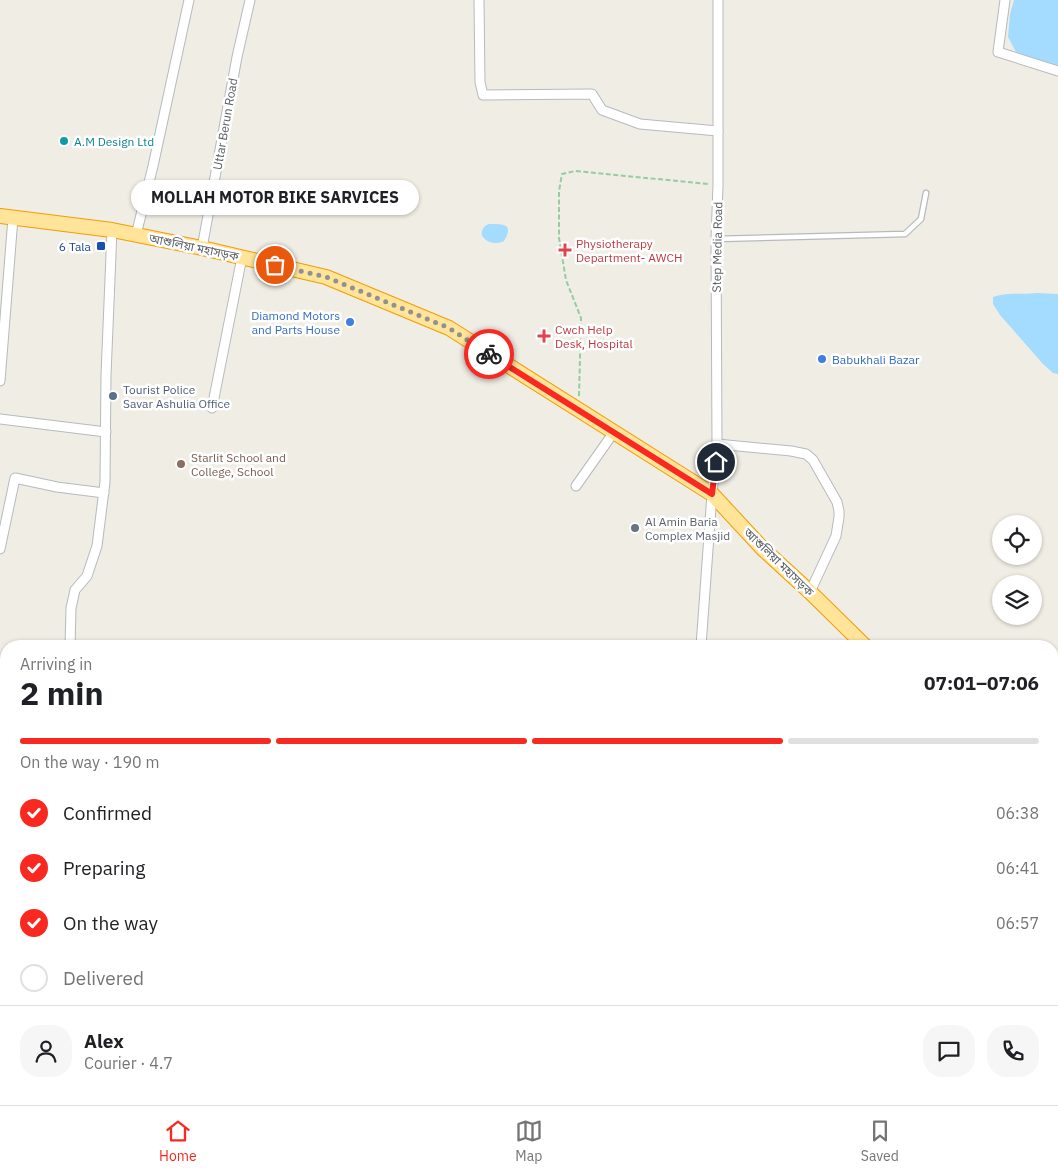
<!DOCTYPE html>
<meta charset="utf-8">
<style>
body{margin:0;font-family:"IBM Plex Sans","Noto Sans Bengali",sans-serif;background:#f6f6f6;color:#202124;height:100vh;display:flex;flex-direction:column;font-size:19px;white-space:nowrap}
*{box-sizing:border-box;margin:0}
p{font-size:16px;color:#757577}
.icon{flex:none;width:28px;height:28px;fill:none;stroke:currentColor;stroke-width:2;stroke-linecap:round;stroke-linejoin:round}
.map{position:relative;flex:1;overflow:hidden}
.details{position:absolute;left:0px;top:640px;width:1059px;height:465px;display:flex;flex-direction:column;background:#fff;border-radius:20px 20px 0 0;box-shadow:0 1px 4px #0004}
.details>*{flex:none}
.controls{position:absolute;left:992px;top:515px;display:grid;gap:10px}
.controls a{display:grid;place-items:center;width:50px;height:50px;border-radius:50%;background:#fff;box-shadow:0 1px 4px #0004;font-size:25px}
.pin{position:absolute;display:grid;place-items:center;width:42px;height:42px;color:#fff;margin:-21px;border:2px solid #fff;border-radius:50%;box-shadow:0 1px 5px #0007}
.courier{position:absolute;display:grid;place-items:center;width:50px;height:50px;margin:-25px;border:4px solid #f92820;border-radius:50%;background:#fff;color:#222;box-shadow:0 1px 6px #0007}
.bubble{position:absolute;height:35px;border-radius:18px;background:#fff;box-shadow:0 1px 4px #0004;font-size:16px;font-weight:800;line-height:35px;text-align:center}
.summary em{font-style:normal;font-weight:800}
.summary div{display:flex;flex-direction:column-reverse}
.summary{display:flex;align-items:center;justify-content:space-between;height:85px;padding:0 20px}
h1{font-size:32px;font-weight:800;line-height:38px}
.bar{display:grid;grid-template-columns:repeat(4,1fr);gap:8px 5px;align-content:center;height:60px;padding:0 20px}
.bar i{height:6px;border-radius:4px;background:#e0e0e0}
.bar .current{background:#f92820}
.bar p{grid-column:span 4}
.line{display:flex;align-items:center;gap:12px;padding:0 20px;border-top:1px solid #e0e0e0}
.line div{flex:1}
.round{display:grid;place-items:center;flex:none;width:52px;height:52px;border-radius:20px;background:#f6f6f6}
ol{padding:0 20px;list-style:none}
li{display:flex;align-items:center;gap:15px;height:55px}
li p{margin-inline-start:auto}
li .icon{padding:5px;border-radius:50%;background:#f92820;color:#fff;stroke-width:4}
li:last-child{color:#757577}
li i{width:28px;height:28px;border:2px solid #e0e0e0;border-radius:50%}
.menu{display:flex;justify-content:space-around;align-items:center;height:70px;border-top:1px solid #e0e0e0;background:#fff;font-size:14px;color:#757577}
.menu a{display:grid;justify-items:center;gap:2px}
.menu .current{color:#f92820}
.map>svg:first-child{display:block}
.water{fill:#a4dcff}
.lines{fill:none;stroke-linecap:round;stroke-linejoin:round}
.service-casing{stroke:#b6babf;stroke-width:7}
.minor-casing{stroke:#b6babf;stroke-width:11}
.trunk-casing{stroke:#f39c00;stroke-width:16}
.path{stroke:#96cca3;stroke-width:2;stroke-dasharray:5 2.5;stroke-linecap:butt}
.service{stroke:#fff;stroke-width:4.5}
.minor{stroke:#fff;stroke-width:9}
.trunk{stroke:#ffe49a;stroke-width:14}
.done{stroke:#909292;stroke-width:5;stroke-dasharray:0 9}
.route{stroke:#f92820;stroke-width:6}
.culture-dot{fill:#0f9aa8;stroke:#fff;stroke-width:2}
.transit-dot{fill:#1a4fb4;stroke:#fff;stroke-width:2}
.health-dot{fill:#e0444e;stroke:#fff;stroke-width:2}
.shop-dot{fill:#3f7fe0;stroke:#fff;stroke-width:2}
.service-dot{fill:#5c6f8a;stroke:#fff;stroke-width:2}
.education-dot{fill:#8d6e63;stroke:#fff;stroke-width:2}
.worship-dot{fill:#6b7280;stroke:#fff;stroke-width:2}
.labels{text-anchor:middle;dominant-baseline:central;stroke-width:5;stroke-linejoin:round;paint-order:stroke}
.street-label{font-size:12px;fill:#5c6166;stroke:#fff}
.culture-label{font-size:12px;fill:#0d838f;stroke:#fff;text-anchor:start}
.health-label{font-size:12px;fill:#be3a42;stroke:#fff;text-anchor:start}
.transit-label{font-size:12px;fill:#164399;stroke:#fff;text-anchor:end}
.shop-label{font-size:12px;fill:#366cbe;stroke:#fff;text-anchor:end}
.service-label{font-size:12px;fill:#4e5e75;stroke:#fff;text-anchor:start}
.education-label{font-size:12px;fill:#785e54;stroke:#fff;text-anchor:start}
.worship-label{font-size:12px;fill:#5b616d;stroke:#fff;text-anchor:start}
</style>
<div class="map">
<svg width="1058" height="1105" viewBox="0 0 1058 1105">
<rect width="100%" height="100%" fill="#f0ede4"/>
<g class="water">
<path d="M1014,0H1058V68L1016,52L1008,37L1010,14Z"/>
<path d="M489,224C502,224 515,223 504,241C496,245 487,243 482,236C481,231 483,226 489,224Z"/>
<path d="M1036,293L1058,294V374L1053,373L1043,364L1000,315L993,304V297C1007,292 1022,295 1036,293Z"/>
</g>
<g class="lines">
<defs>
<g id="service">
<path d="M716,239L905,234L921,219L926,193"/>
<path d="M671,1099L677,1105"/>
<path d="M945,1099V1105"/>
<path d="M795,1105L802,1099"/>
</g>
<g id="minor">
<path d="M479,0L480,82L483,95L592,94L602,110L640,124L718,131"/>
<path d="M1005,0L998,52L1058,71"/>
<path d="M136,235L153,166L189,0"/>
<path d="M202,248L237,57L250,0"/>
<path d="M0,381L13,218"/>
<path d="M212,408L242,257"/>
<path d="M0,419L106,432"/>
<path d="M717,444L791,451L806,454L813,460L837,502L839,511V517L836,536L810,592"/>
<path d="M576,486L614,432"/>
<path d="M0,549L15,478L57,487L104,493"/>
<path d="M70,646L71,608L75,590L87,576L97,546L105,482L106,375L112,230"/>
<path d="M701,646L712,494L717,444L716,239L718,185V0"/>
<path d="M0,918L6,917"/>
<path d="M110,1099V1105"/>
<path d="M736,1099L749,1105"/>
<path d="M0,1102L1,1105"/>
<path d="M206,1105L207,1099"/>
<path d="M270,1105L271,1099"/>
<path d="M580,1105L582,1099"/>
</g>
<g id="trunk">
<path d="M0,216L112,230L202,248L326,277L449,328L712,494L763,549L810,592L865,646"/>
<path d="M1052,814L1058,819"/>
</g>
</defs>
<use href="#service" class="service-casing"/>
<use href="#minor" class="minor-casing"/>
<use href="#trunk" class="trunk-casing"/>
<path class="path" d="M579,396L581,318L566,280L559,238V191L562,174L575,171L708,184"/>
<use href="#service" class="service"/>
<use href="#minor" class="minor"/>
<use href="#trunk" class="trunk"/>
</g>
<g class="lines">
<path class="done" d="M275,265L326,277L343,284L449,328L489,354"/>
<path class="route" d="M489,354L712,494L716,462"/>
</g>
<circle class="culture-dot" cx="64" cy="141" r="5"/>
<rect class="transit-dot" x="96" y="241" width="10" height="10" rx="2.5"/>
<g class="health-dot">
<path d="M562.5 242.5h5v5h5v5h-5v5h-5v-5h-5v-5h5z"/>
<path d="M541.5 328.5h5v5h5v5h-5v5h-5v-5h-5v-5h5z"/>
</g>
<g class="shop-dot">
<circle cx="350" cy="322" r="5"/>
<circle cx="822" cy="359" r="5"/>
</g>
<circle class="service-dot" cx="113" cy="396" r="5"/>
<circle class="education-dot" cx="181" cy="464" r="5"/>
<circle class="worship-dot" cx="635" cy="528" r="5"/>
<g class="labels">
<g class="street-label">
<text transform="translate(225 124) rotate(-80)">Uttar Berun Road</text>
<text transform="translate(194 247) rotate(12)">আশুলিয়া মহাসড়ক</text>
<text transform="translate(717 247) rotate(-89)">Step Media Road</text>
<text transform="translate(779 562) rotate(44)">আশুলিয়া মহাসড়ক</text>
</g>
<g class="culture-label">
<text x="74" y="141">A.M Design Ltd</text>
</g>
<g class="health-label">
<text x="576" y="243">Physiotherapy<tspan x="576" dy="14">Department- AWCH</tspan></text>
<text x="555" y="329">Cwch Help<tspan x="555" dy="14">Desk, Hospital</tspan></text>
</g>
<g class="transit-label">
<text x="91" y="246">6 Tala</text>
</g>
<g class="shop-label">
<text x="340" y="315">Diamond Motors<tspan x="340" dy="14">and Parts House</tspan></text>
<text x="832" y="359" text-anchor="start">Babukhali Bazar</text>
</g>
<g class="service-label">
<text x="123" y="389">Tourist Police<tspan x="123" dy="14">Savar Ashulia Office</tspan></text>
</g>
<g class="education-label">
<text x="191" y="457">Starlit School and<tspan x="191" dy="14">College, School</tspan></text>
</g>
<g class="worship-label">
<text x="645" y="521">Al Amin Baria<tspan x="645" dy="14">Complex Masjid</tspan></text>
</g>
</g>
</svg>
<div class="controls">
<a><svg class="icon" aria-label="locate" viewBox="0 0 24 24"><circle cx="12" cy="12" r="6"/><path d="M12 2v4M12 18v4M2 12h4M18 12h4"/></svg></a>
<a><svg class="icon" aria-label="layers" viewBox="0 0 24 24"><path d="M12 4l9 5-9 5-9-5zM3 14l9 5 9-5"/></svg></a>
</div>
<div class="pin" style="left:275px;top:265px;background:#ea580c"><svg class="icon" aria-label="bag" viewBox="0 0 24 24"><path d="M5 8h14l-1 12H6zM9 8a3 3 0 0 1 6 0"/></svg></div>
<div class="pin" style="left:716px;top:462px;background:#1f2937"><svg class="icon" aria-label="home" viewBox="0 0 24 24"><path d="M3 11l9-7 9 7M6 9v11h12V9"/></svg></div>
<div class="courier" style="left:489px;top:354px"><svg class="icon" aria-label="bike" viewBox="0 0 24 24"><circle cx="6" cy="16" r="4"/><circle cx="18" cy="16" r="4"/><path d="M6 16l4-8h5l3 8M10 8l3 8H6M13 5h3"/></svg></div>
<div class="bubble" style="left:131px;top:180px;width:288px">MOLLAH MOTOR BIKE SARVICES</div>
<section class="details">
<div class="summary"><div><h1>2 min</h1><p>Arriving in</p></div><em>07:01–07:06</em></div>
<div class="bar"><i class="current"></i><i class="current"></i><i class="current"></i><i></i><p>On the way · 190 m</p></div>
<ol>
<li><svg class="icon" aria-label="check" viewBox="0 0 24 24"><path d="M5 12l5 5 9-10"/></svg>Confirmed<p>06:38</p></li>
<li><svg class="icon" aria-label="check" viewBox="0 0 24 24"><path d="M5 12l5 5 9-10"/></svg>Preparing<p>06:41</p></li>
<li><svg class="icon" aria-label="check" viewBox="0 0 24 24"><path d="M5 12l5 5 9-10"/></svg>On the way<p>06:57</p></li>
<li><i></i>Delivered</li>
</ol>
<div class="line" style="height:90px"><a class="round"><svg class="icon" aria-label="person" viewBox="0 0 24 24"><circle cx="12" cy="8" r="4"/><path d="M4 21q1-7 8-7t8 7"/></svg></a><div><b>Alex</b><p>Courier · 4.7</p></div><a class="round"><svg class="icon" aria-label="chat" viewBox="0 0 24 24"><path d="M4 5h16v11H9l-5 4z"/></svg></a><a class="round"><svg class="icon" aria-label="phone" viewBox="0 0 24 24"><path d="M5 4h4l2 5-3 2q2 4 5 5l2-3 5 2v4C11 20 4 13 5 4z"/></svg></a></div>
</section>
</div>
<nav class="menu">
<a class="current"><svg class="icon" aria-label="home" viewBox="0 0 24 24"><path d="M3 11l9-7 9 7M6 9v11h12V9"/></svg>Home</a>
<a><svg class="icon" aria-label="map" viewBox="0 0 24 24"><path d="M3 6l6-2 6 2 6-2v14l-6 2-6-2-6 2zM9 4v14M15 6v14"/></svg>Map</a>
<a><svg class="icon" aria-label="saved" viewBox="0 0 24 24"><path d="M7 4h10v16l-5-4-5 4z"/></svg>Saved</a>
</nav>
